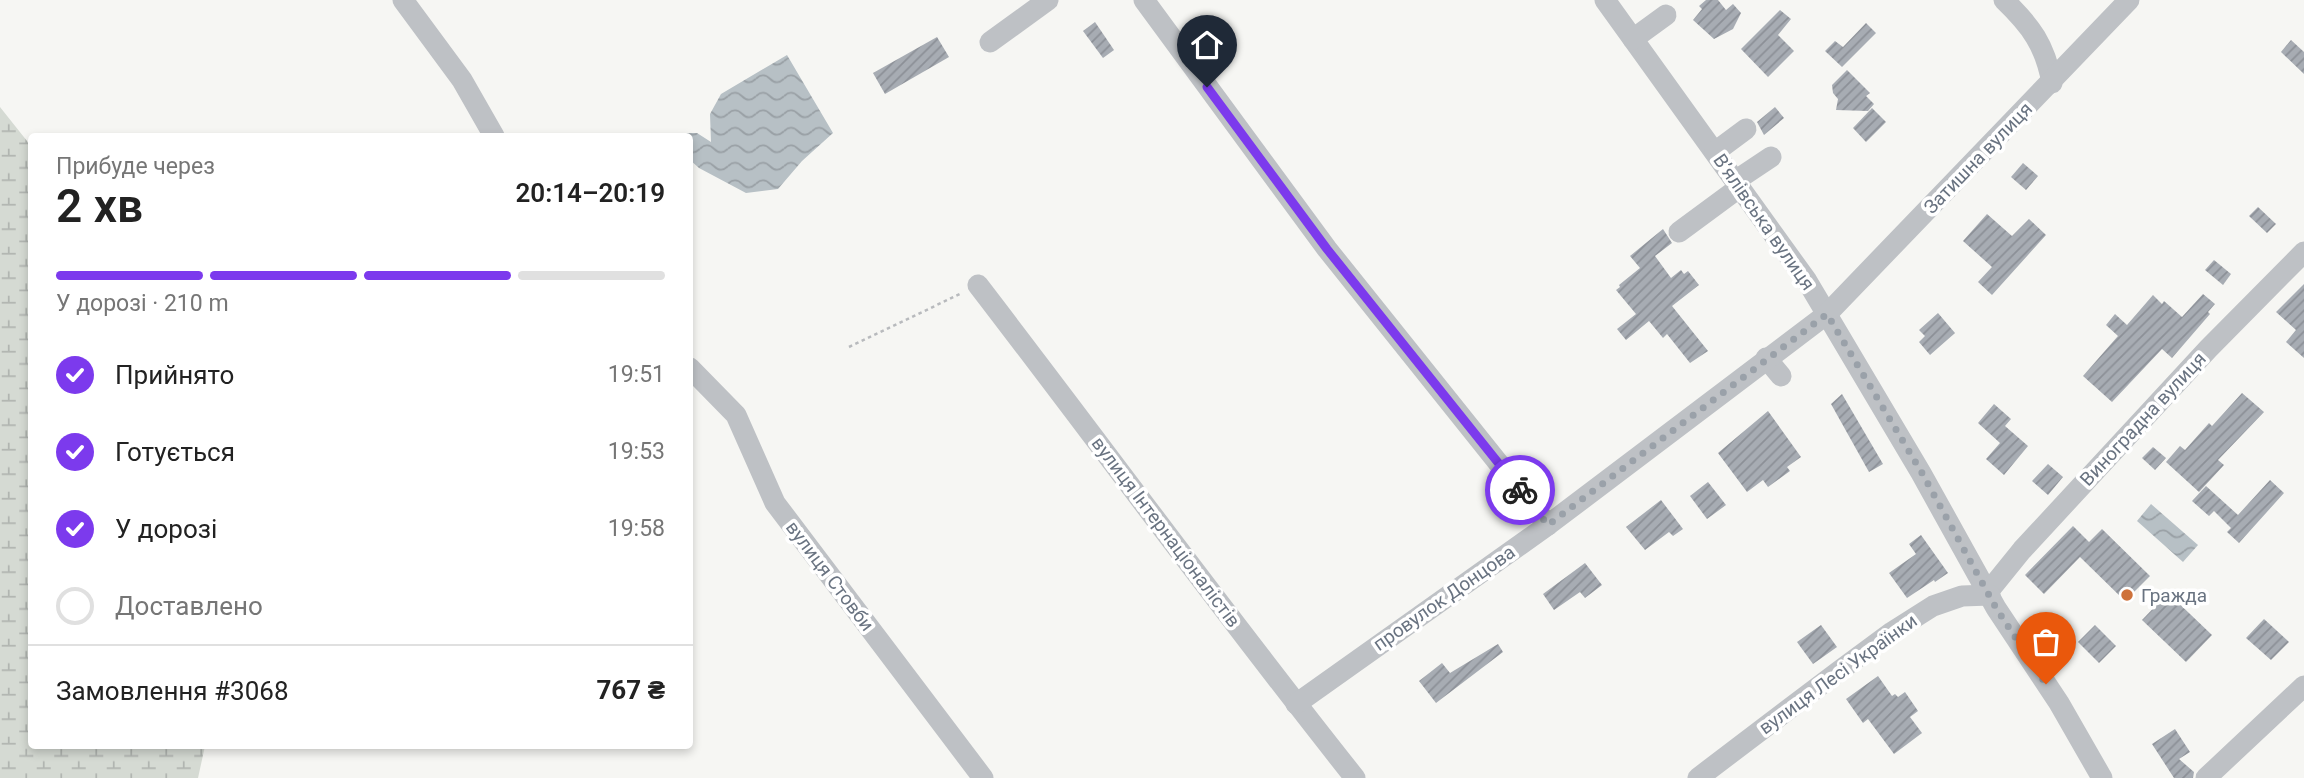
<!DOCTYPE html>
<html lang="uk">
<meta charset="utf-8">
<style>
body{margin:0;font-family:Roboto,sans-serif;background:#f2f2f2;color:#222;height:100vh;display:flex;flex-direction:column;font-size:26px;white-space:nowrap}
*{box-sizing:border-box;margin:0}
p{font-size:23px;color:#767676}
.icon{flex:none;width:38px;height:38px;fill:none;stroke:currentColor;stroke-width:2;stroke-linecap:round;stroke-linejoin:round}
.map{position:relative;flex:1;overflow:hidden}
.details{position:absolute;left:28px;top:133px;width:665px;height:616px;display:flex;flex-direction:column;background:#fff;border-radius:7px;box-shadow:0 4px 10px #0003}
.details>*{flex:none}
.pin{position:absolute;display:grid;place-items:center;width:60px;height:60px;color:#fff;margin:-72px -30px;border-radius:50% 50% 50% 0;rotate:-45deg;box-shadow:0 0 7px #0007}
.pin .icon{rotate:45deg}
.courier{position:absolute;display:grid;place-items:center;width:70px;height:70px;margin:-35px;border:5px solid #7c3aed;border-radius:50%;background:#fff;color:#222;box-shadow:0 2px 9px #0007}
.headline em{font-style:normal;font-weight:600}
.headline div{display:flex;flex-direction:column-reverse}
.headline{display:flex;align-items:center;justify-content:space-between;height:119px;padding:0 28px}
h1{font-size:46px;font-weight:600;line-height:52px}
.bar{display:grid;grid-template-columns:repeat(4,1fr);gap:10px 7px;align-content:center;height:84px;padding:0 28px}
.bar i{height:9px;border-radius:5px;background:#e0e0e0}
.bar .selected{background:#7c3aed}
.bar p{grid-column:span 4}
.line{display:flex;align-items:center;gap:18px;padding:0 28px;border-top:2px solid #e0e0e0}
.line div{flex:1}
ol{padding:0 28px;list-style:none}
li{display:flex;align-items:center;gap:21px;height:77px}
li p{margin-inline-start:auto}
li .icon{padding:7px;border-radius:50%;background:#7c3aed;color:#fff;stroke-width:4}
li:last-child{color:#767676}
li i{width:38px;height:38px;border:4px solid #e0e0e0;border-radius:50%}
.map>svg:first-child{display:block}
.wetland{fill:url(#wetland-marsh)}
.water{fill:url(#water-waves)}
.building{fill:url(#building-hatch)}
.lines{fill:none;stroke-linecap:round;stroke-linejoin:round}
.path{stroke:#b8babd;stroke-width:2.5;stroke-dasharray:3.5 3.5;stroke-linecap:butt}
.minor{stroke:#bec1c5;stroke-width:21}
.done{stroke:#9aa1a9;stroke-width:7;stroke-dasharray:0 12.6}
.route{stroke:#7c3aed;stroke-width:9}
.poi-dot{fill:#ce723b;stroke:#fff;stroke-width:2.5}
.labels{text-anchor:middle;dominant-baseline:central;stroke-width:7;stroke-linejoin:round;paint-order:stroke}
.street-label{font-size:19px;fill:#697381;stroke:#fff}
.poi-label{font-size:19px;fill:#697381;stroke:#fff;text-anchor:start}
</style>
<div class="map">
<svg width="2304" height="778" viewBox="0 0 2304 778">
<defs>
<pattern id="wetland-marsh" width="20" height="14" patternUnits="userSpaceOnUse" patternTransform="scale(1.75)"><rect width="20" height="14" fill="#d5dad3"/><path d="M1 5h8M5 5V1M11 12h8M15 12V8" fill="none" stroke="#b1b5b1"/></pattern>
<pattern id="water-waves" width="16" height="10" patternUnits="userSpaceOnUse" patternTransform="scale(1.75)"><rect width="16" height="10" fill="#b7c0c5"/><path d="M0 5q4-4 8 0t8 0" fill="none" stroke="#99a0a5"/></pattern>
<pattern id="building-hatch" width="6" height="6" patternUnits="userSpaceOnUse" patternTransform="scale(1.75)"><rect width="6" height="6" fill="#a7acb3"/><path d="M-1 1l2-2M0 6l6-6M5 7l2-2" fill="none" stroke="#8c9097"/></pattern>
</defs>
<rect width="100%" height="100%" fill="#f6f6f3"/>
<path class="wetland" d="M0,107L31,146L32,746H205L198,778H0Z"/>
<g class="water">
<path d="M787,55L833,133L802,161L778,189L746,193L699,168L690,160V136H681L682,133H697L711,142L710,114L721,94Z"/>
<path d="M2151,504L2198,545L2183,562L2137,521Z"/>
</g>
<g class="building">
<path d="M1706,0H1718L1726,10L1733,4L1741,13L1733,29L1714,39L1693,20L1702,9L1699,6Z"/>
<path d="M1780,10L1791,19L1778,35L1794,51L1768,77L1741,49Z"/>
<path d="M1095,22L1114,50L1103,58L1083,31Z"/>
<path d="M1866,23L1876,33L1842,67L1825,51L1835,41L1843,47Z"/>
<path d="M937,37L949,57L885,94L873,73Z"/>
<path d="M2291,40L2304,52V74L2281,52Z"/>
<path d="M1847,70L1870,93L1866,96L1874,104L1868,111L1836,110L1838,99L1833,93L1832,85Z"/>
<path d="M1775,107L1784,118L1764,135L1757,122Z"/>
<path d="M1872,108L1886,122L1866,142L1853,128Z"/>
<path d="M2023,163L2038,176L2026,190L2011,177Z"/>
<path d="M2258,207L2276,224L2267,233L2249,216Z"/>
<path d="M1987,214L2012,236L2029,219L2046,235L1992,295L1978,282L1992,267L1963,241Z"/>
<path d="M1663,229L1672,243L1655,256L1671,278L1681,270L1684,274L1688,271L1699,285L1672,306L1708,351L1690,363L1667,334L1663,338L1649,321L1626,340L1617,329L1636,314L1616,290L1620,287L1619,285L1640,268L1630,256Z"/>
<path d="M2214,260L2231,274L2223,285L2205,270Z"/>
<path d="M2304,284V358L2286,342L2296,330L2276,312Z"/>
<path d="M2203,294L2215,304L2208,312L2210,314L2172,358L2162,349L2112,402L2083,376L2118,336L2106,325L2115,314L2127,325L2153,295L2162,304L2164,301L2182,317Z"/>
<path d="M1938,313L1955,333L1930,355L1919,342L1925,336L1919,330Z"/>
<path d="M2242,393L2264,412L2218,460L2224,465L2199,492L2166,462L2180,446L2185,450L2209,423L2212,426Z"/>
<path d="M1842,394L1883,464L1869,472L1831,404Z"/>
<path d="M1994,404L2011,419L2005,426L2028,446L2004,475L1986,459L2000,443L1978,423Z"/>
<path d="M1768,411L1801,457L1787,467L1790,471L1768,487L1763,480L1747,492L1718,453Z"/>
<path d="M2153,447L2166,458L2155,470L2142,458Z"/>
<path d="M2048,464L2063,477L2048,495L2032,481Z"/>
<path d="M2270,480L2284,493L2239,543L2227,532L2231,528L2214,511L2209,516L2192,501L2206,486L2238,515Z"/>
<path d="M1708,482L1726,505L1707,519L1690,496Z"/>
<path d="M1661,500L1683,529L1673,536L1669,532L1645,550L1626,527Z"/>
<path d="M2073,526L2089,542L2102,529L2150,576L2125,601L2080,557L2044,594L2025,575Z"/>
<path d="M1921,535L1948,573L1935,582L1934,580L1907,598L1889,573L1916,554L1909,544Z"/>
<path d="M1585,563L1602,585L1585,598L1580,592L1554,610L1543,594Z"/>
<path d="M2168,593L2212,635L2186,662L2142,620Z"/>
<path d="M2264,619L2289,642L2271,660L2246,638Z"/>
<path d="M1821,625L1837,647L1813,664L1797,642Z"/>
<path d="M2095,625L2116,646L2099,663L2078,642Z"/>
<path d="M1498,644L1503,652L1436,703L1419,681L1442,663L1450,673Z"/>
<path d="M1878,676L1892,696L1895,694L1898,697L1905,692L1918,711L1910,717L1922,733L1894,754L1868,719L1863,723L1846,699Z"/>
<path d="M2175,729L2190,752L2179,759L2194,772L2193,778H2174L2152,744Z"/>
</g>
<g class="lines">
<path class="path" d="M849,347L962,293"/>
<g class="minor">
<path d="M403,0L462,80L494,136"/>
<path d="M1144,0L1327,249L1548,525"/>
<path d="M1605,0L1807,281L1921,473L1996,608L2059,703L2102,778"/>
<path d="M2004,0C2031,26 2045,45 2052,83"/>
<path d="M1633,39L1666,15"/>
<path d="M990,42L1048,0"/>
<path d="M1715,152L1746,129"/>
<path d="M1735,181L1771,157"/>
<path d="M1679,232L1740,187"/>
<path d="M978,285C1104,449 1226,616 1355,778"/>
<path d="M1766,358L1781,376"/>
<path d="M690,368L736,415L775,503L983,778"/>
<path d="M1988,592L2022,550L2208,349L2304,252"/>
<path d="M1296,704L1548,525L1827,314L2129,0"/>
<path d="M1698,778L1839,671L1892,632L1933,606L1962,596L1990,595"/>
<path d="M2206,778L2304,686"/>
</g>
</g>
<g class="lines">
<path class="done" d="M1520,490L1548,525L1827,314L1922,473L1996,608L2046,684"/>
<path class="route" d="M1207,87L1327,249L1520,490"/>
</g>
<circle class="poi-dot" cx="2127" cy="595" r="7"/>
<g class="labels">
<g class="street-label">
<text transform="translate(1978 158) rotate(-46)">Затишна вулиця</text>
<text transform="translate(1764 222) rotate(55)">В’ялівська вулиця</text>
<text transform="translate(2143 419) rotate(-47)">Виноградна вулиця</text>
<text transform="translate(1166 532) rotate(53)">вулиця Інтернаціоналістів</text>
<text transform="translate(830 576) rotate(53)">вулиця Стовби</text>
<text transform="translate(1444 598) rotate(-35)">провулок Донцова</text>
<text transform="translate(1838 674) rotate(-36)">вулиця Лесі Українки</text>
</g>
<g class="poi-label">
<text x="2141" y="595">Гражда</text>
</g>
</g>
</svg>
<div class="pin" style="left:2046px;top:684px;background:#ea580c"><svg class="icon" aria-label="bag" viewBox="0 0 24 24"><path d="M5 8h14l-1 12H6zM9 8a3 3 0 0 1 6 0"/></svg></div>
<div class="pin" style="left:1207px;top:87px;background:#1f2937"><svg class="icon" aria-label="home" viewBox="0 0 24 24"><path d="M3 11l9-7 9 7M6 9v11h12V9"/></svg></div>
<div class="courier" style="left:1520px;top:490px"><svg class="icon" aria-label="bike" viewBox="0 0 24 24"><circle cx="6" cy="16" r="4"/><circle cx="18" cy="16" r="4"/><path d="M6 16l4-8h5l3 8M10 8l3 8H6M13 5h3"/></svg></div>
<section class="details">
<div class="headline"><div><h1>2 хв</h1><p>Прибуде через</p></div><em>20:14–20:19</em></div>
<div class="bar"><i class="selected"></i><i class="selected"></i><i class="selected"></i><i></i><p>У дорозі · 210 m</p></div>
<ol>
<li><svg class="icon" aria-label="check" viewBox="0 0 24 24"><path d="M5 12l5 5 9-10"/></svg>Прийнято<p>19:51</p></li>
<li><svg class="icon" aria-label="check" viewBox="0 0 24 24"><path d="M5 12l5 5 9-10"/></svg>Готується<p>19:53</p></li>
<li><svg class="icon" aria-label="check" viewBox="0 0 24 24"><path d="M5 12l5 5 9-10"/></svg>У дорозі<p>19:58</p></li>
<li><i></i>Доставлено</li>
</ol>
<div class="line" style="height:91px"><div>Замовлення #3068</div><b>767 ₴</b></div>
</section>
</div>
